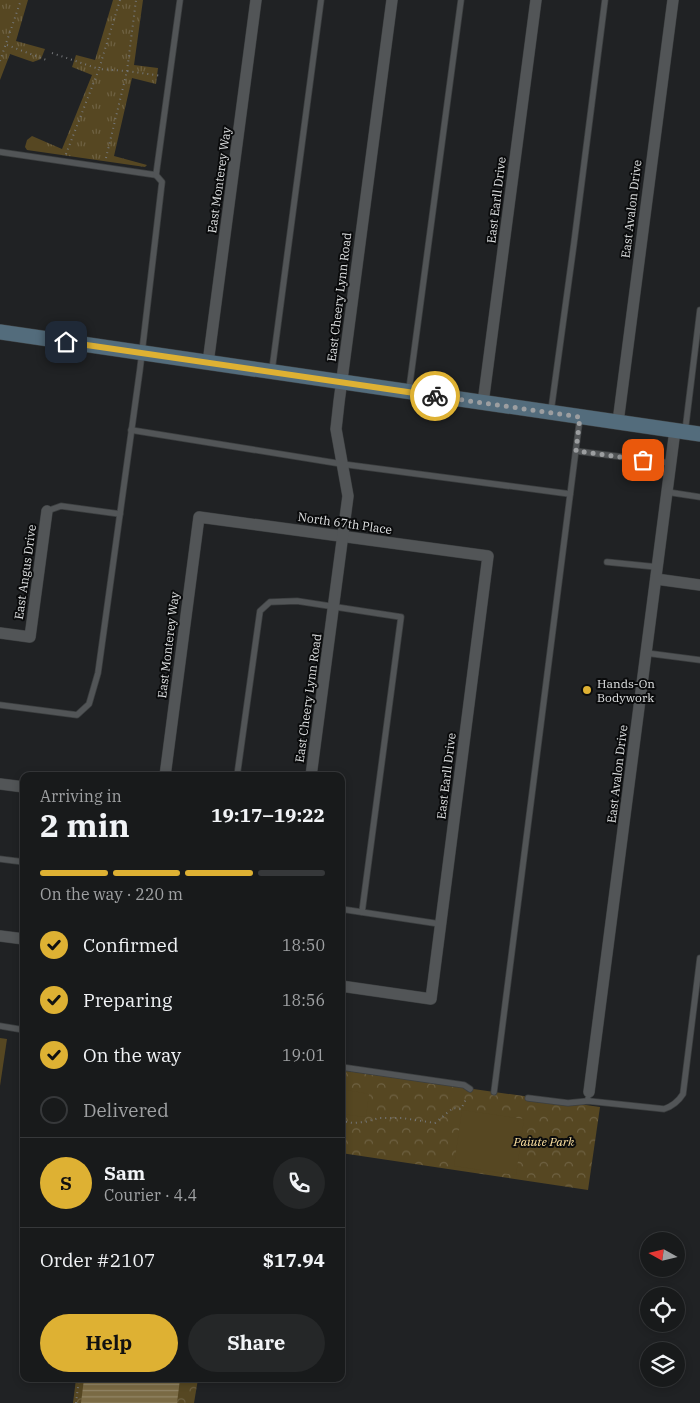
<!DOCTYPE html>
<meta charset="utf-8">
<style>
body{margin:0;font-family:"IBM Plex Serif",serif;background:#252728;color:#f1f3f6;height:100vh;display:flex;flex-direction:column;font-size:19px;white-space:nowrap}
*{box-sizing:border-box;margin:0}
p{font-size:16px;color:#9fa1a3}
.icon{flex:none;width:28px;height:28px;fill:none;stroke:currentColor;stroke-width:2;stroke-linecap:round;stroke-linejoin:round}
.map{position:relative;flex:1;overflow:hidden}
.sheet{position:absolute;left:20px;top:772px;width:325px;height:610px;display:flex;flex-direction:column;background:#181a1b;border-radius:10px;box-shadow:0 2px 8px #0003,0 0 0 1px #36383a}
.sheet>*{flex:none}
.needle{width:32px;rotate:278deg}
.buttons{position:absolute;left:640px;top:1232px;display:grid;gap:10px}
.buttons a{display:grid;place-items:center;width:45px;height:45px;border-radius:50%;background:#181a1b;box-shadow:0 2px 8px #0003,0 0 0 1px #36383a;font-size:25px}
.pin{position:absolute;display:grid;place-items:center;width:42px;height:42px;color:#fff;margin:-21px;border-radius:10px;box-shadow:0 2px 8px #0006}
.courier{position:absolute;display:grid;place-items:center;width:50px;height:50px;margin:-25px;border:4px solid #deb133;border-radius:50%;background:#fff;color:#222;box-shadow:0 1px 6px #0007}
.summary em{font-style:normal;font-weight:800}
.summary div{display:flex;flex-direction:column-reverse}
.summary{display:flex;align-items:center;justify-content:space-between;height:85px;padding:0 20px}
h1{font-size:32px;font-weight:800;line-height:38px}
.bar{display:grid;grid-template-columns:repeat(4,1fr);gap:8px 5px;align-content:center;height:60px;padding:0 20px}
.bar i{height:6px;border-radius:4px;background:#36383a}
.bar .current{background:#deb133}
.bar p{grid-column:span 4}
.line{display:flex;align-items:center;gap:12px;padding:0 20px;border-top:1px solid #36383a}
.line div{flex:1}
.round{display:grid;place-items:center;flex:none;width:52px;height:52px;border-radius:26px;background:#252728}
ol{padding:0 20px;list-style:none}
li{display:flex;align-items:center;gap:15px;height:55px}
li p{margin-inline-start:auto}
li .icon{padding:5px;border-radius:50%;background:#deb133;color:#111;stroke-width:4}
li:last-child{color:#9fa1a3}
li i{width:28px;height:28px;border:2px solid #36383a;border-radius:50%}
.button{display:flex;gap:10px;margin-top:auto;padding:10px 20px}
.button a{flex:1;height:58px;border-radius:30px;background:#deb133;color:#111;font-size:20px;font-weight:800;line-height:58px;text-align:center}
.button a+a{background:#252728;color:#f1f3f6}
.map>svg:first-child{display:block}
.grass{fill:url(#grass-tufts)}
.forest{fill:url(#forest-crowns)}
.garden{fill:#564722}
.water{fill:url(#water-rules)}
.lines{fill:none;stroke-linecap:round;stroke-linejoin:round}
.lane-casing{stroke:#3c3f40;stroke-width:7}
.street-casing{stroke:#3c3f40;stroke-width:12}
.secondary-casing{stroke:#3c3f40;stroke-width:16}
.path{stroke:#757779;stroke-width:2;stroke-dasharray:1 4;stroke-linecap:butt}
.lane{stroke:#525557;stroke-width:5.5}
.street{stroke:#525557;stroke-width:11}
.secondary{stroke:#536c7c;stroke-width:15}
.done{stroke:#9c9ea0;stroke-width:5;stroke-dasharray:0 9}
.route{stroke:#deb133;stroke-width:6}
.poi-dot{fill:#deb133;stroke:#0a0b0c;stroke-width:2}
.labels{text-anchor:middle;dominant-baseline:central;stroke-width:4;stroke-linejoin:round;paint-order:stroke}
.street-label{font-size:12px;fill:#dfe1e2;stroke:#0a0b0c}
.poi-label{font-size:12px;fill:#dfe1e2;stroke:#0a0b0c;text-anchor:start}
.park-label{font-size:12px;font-style:italic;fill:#fde1a0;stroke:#0a0b0c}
</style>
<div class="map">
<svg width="700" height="1403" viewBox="0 0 700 1403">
<defs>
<pattern id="grass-tufts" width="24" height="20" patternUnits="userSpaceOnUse" patternTransform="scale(1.25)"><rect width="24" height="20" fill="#564722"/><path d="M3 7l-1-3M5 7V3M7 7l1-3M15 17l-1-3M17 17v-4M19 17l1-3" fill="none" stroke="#6e6142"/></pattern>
<pattern id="forest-crowns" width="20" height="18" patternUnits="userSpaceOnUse" patternTransform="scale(1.25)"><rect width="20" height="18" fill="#564722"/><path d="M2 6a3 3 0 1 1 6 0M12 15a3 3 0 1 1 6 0" fill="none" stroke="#6e6142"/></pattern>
<pattern id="water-rules" width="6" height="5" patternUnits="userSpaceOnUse" patternTransform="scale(1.25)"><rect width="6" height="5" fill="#7a6a44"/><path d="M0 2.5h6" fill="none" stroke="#938668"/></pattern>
</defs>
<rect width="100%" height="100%" fill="#202224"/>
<g class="grass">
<path d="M0,0H28L16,41L45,49L41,59L33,62L27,60L10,54L0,80Z"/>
<path d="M113,0H143L134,65L158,68L156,84L132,78L114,156L147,165L145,167L138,166L27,150L25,147L27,140L32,136L62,149L92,75L72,67L76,55L95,60Z"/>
</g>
<g class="forest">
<path d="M341,1070L600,1107L588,1190L341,1153Z"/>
<path d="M76,1379H198L194,1403H73Z"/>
</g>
<g class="garden">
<path d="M0,1038L7,1039L0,1086Z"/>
<path d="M341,1089L369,1094L366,1117L341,1114Z"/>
<path d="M462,1110L524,1119L516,1175L454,1166Z"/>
</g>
<path class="water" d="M84,1379H180L177,1403H81Z"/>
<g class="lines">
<defs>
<g id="lane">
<path d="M0,152L156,175L180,0"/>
<path d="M272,370L321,0"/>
<path d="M409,390L461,0"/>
<path d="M551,411L574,243L605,0"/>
<path d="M131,430L342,464L570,494"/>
<path d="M685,432L700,310"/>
<path d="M576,451L670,463"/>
<path d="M667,492L700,497"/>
<path d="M47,511L61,506L120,514"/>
<path d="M607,562L657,567"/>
<path d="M646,653L700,660"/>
<path d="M0,705L77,715L89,704L98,673L140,369L162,182L156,175"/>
<path d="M237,776L260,611L270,602L297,601L401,617L362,912"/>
<path d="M0,859L24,862"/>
<path d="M341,909L440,924"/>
<path d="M0,1026L24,1030"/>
<path d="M341,1067L464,1085L470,1089"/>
<path d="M494,1092L580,417"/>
<path d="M528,1098L568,1103L588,1101V1099"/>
<path d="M588,1101L664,1109C673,1106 678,1102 683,1094L700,958"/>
</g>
<g id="street">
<path d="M208,363L256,0"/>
<path d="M483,403L536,0"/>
<path d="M618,422L673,0"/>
<path d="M656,579L700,585"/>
<path d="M0,633L30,637L47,511"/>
<path d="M165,776L199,517L488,556L431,999L341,986"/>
<path d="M311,776L348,496L336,429L339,402L392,0"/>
<path d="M0,784L24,787"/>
<path d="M0,936L24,939"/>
<path d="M589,1092L675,430"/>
</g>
<path id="secondary" d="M0,332L700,434"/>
</defs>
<use href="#lane" class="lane-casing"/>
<use href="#street" class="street-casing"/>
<use href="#secondary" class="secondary-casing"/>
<g class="path">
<path d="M120,0L99,69L127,71L136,0"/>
<path d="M7,45L49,61"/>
<path d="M52,53L99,69L66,154"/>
<path d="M0,61L21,0"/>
<path d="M106,158L127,71L162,76"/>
<path d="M341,1121L353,1123L365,1122L379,1118H402L435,1123L453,1108L461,1109L467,1097"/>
<path d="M76,1403L79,1379"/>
</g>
<use href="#lane" class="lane"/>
<use href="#street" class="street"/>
<use href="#secondary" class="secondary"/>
</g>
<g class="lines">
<path class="done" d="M435,396L580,417L576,451L643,460"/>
<path class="route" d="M66,342L435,396"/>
</g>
<circle class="poi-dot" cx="587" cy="690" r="5"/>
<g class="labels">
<g class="street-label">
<text transform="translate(219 180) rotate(-82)">East Monterey Way</text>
<text transform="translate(496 200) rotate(-83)">East Earll Drive</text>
<text transform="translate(631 209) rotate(-83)">East Avalon Drive</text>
<text transform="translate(339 297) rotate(-83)">East Cheery Lynn Road</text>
<text transform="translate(345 523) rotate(8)">North 67th Place</text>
<text transform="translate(25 572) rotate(-82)">East Angus Drive</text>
<text transform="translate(168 645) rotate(-83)">East Monterey Way</text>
<text transform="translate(308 698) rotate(-82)">East Cheery Lynn Road</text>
<text transform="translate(617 774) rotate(-83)">East Avalon Drive</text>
<text transform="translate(446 776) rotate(-83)">East Earll Drive</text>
</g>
<g class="poi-label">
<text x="597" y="683">Hands-On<tspan x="597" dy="14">Bodywork</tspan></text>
</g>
<g class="park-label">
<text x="544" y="1141">Paiute Park</text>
</g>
</g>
</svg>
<div class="buttons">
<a><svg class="needle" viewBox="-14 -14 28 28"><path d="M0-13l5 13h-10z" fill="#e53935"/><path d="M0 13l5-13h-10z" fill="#9fa1a3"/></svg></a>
<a><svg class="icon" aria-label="locate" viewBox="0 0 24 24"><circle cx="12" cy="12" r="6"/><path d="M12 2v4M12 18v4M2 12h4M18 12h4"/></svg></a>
<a><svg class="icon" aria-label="layers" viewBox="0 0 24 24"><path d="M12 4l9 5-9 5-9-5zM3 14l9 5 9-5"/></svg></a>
</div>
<div class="pin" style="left:643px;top:460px;background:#ea580c"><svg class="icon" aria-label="bag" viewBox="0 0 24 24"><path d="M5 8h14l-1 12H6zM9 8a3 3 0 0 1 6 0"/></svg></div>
<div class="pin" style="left:66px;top:342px;background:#1f2937"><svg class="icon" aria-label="home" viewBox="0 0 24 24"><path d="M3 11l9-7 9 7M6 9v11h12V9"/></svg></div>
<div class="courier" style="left:435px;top:396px"><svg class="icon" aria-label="bike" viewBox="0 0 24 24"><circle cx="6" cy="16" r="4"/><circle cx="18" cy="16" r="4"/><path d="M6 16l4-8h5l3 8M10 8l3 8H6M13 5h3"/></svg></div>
<section class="sheet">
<div class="summary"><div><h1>2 min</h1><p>Arriving in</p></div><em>19:17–19:22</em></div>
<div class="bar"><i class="current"></i><i class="current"></i><i class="current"></i><i></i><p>On the way · 220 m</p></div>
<ol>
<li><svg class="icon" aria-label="check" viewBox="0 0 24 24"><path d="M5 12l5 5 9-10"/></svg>Confirmed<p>18:50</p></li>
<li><svg class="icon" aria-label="check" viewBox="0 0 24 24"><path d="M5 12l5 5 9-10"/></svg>Preparing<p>18:56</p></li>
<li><svg class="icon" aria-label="check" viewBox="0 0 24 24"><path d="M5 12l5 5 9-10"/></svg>On the way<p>19:01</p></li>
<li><i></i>Delivered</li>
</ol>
<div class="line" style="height:90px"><b class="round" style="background:#deb133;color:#111">S</b><div><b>Sam</b><p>Courier · 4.4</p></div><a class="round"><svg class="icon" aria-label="phone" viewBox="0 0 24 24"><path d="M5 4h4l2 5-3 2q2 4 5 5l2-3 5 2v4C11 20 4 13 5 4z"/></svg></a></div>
<div class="line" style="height:65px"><div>Order #2107</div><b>$17.94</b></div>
<div class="button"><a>Help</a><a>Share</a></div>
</section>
</div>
